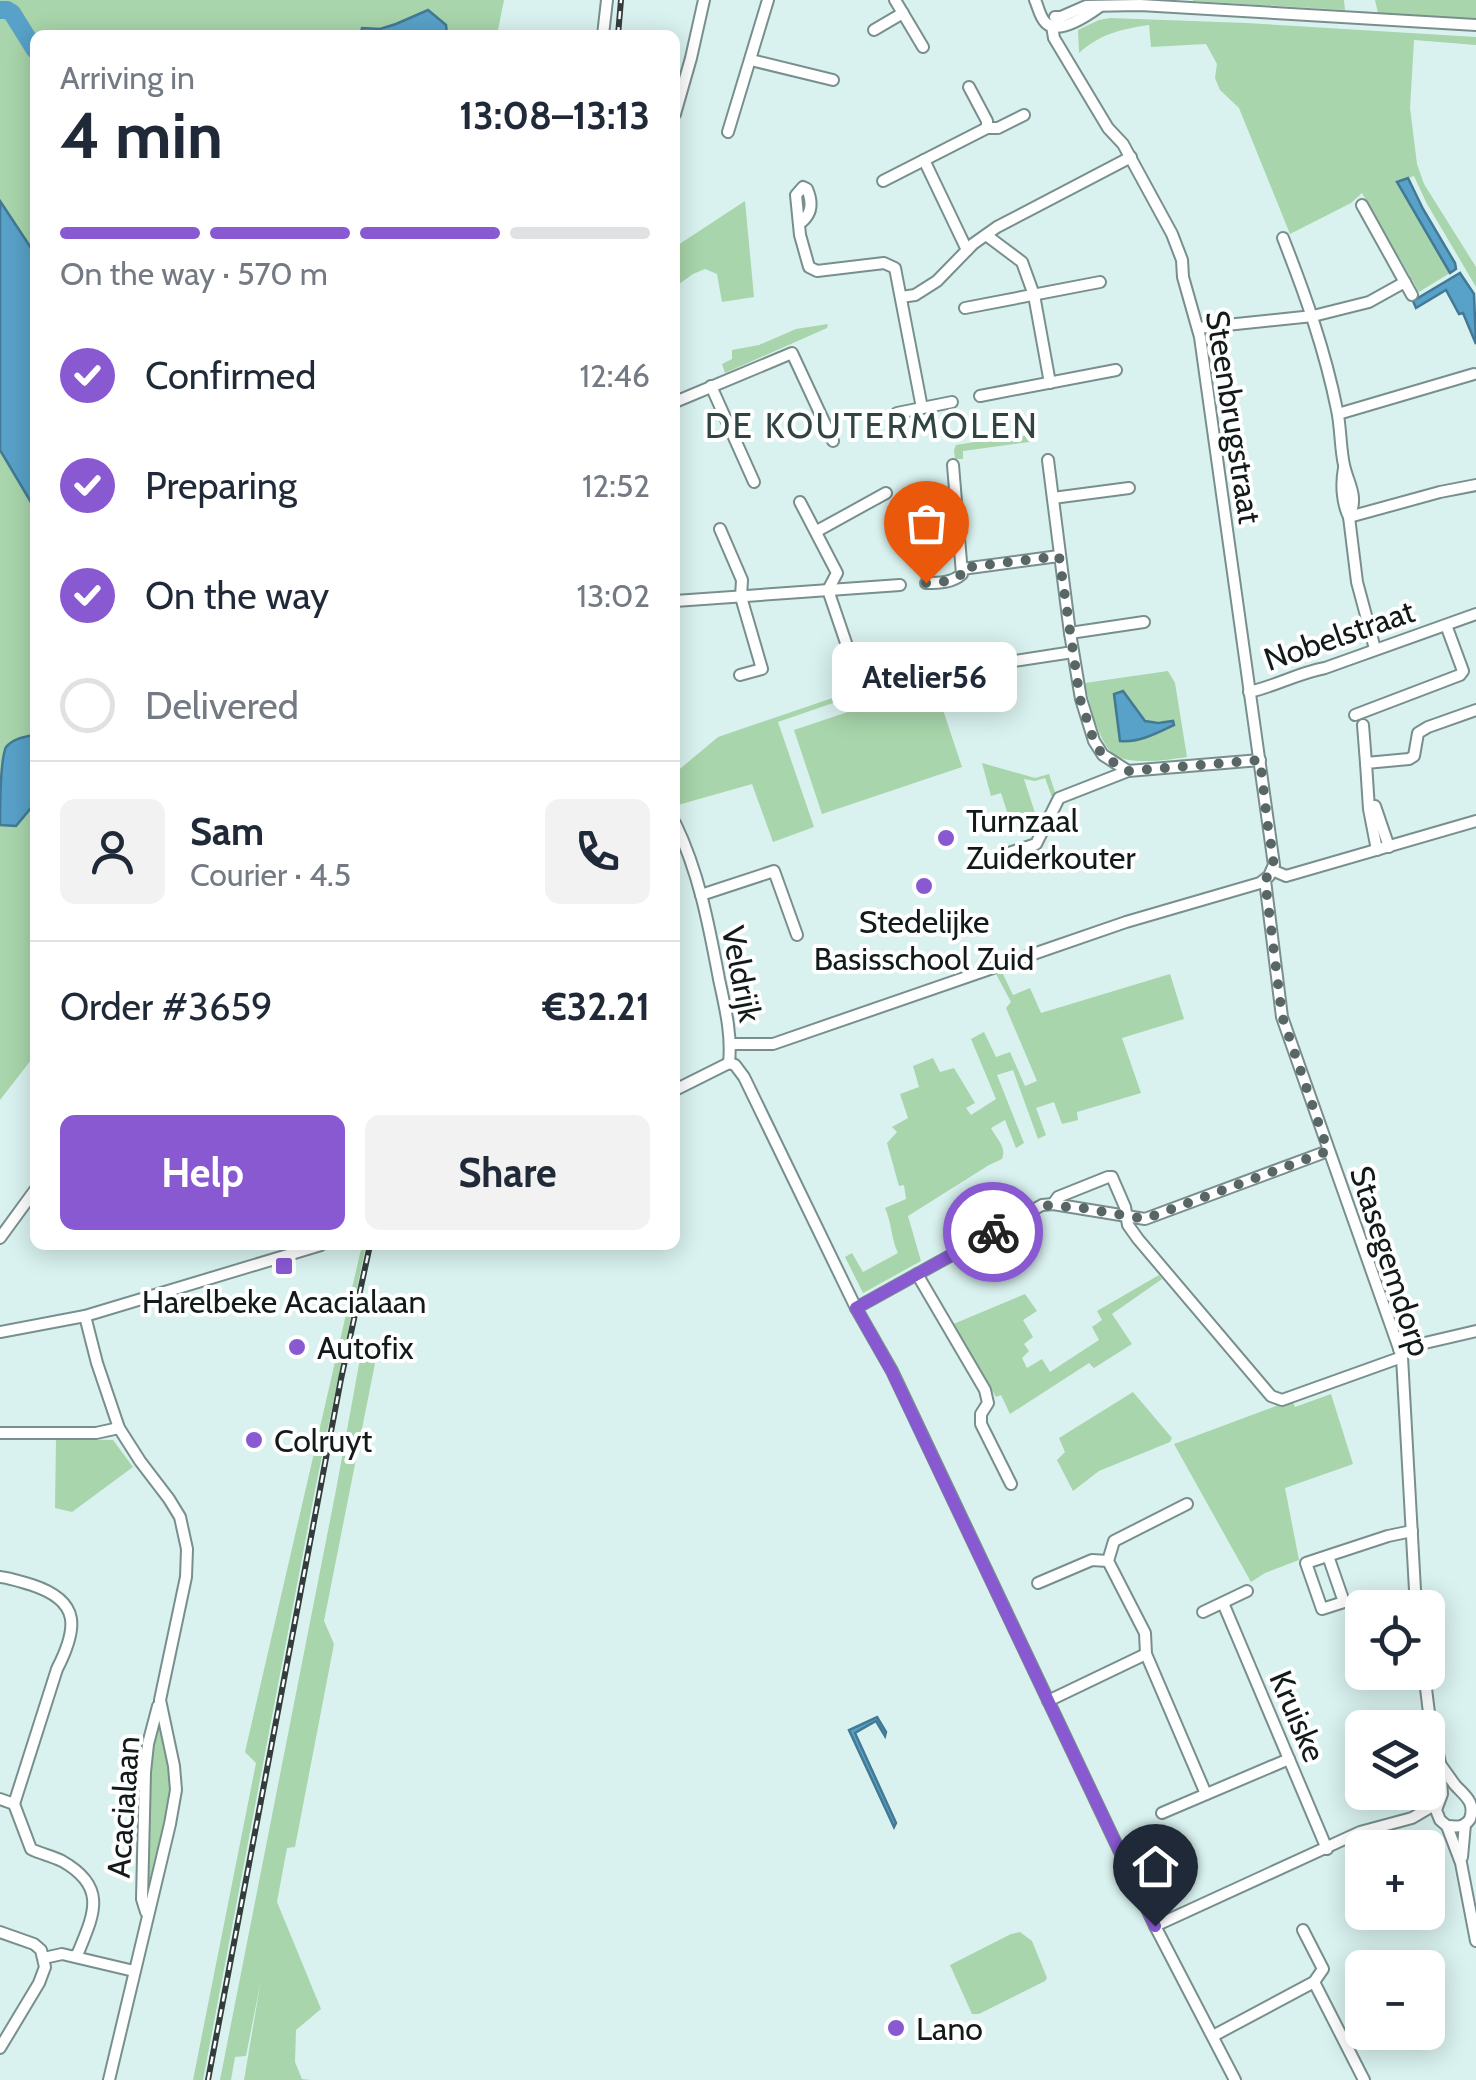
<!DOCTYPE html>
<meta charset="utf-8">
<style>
body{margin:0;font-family:Cabin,sans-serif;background:#f2f2f3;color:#1f2937;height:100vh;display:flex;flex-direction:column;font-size:38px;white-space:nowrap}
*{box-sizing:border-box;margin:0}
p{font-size:32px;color:#747a83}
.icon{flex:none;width:55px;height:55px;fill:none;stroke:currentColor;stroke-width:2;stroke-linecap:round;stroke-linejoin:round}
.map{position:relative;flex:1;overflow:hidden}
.details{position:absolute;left:30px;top:30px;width:650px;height:1220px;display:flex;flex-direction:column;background:#fff;border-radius:15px;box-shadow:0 5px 25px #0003}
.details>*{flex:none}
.tools{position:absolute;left:1345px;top:1590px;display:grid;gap:20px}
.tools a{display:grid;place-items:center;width:100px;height:100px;border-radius:15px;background:#fff;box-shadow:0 5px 25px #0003;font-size:50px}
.pin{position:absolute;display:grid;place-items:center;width:85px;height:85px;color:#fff;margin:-102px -42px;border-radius:50% 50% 50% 0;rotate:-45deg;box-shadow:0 0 10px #0007}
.pin .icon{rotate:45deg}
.courier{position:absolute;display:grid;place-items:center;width:100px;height:100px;margin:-50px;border:8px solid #8959d2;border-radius:50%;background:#fff;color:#222;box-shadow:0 2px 12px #0007}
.bubble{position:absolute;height:70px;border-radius:15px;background:#fff;box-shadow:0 5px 25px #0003;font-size:32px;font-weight:700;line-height:70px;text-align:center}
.head em{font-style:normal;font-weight:700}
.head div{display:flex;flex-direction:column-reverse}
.head{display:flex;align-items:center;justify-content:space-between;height:170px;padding:0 30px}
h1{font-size:65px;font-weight:700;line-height:75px}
.bar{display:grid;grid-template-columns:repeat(4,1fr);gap:15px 10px;align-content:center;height:120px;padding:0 30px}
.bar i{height:12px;border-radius:8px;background:#e0e1e3}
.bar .active{background:#8959d2}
.bar p{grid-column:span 4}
.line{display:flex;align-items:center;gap:25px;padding:0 30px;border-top:2px solid #e0e1e3}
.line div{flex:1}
.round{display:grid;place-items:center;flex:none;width:105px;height:105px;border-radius:15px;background:#f2f2f3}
ol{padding:0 30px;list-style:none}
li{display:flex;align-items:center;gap:30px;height:110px}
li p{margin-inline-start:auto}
li .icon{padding:10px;border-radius:50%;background:#8959d2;color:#fff;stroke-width:4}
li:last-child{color:#747a83}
li i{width:55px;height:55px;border:5px solid #e0e1e3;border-radius:50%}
.cta{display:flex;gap:20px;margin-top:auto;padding:20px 30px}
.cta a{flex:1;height:115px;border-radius:15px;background:#8959d2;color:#fff;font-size:40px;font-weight:700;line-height:115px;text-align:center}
.cta a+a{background:#f2f2f3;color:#1f2937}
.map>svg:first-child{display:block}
.green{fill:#a8d5ab;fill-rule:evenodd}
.water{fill:#58a1c8;stroke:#437994;stroke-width:2.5}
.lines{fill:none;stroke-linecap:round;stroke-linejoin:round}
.river{stroke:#58a1c8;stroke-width:18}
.minor-casing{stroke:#788f8d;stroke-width:14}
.minor{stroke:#fff;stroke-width:10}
.rail-casing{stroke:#323d3c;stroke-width:6}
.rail{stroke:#fff;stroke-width:2.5;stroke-dasharray:8;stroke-linecap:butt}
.done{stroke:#586665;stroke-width:10;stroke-dasharray:0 18}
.route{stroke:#8959d2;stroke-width:12}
.poi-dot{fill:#8959d2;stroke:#fff;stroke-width:4}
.labels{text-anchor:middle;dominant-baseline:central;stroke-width:8;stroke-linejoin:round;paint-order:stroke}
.street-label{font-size:32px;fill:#121b1a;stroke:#fff}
.poi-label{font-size:32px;fill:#121b1a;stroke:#fff;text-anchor:start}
.neighbourhood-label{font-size:35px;letter-spacing:2.5px;fill:#2f4443;stroke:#fff}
</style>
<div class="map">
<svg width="1476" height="2080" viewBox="0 0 1476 2080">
<rect width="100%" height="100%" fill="#d9f2ef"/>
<g class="green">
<path d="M0,0H504L497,35H35V1055L0,1100Z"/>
<path d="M1193,0H1344L1345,10L1193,1Z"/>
<path d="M1375,0H1476V19L1378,13Z"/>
<path d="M1110,18L1246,23L1476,37V45L1414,40L1410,108L1417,164L1424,184L1476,267V287L1426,202L1414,176L1397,182L1450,273L1419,292L1362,193L1351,203L1290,234L1239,108L1220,90L1215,78L1217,64L1206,44L1151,47L1149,25C1121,29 1100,34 1079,53L1078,30L1099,20Z"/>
<path d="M745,201L754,297L722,302L717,274L705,269L693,274L675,287V247Z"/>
<path d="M828,324L827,328L725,373L722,364L732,359V350L759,345L796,329Z"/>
<path d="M1036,434L1037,441L963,451V459H955L954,450L956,445C983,440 1009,439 1036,434Z"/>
<path d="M938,662L940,666L778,722L814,827L773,842L752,784L678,805L675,801V773L718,737Z"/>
<path d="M1168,671L1175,683L1187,757C1169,760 1132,765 1116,756C1099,746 1089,702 1085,683ZM1115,694L1148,722L1172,721L1120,741Z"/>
<path d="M934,683L962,767L822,814L794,730Z"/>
<path d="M982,763L1035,778L1049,774L1056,795L1053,800L1045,778L1035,781L1024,779L1036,816L1033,822L1018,827L1011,824L1001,793L991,796Z"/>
<path d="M1001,970L1013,995L1030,988L1041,1013L1170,974L1184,1019L1122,1038L1141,1093L1077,1112L1078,1120L1062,1124L1054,1102L1036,1108L1046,1135L1038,1139L1013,1070L997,1075L1024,1143L1016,1148L1005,1120L991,1128C996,1139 1007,1146 1002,1159L989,1165L908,1216L921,1261L863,1293L845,1257L852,1253L863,1272L898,1253C891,1239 892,1223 885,1208L906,1199L904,1185L899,1186L887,1143L897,1132L892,1127L908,1118L900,1094L919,1087L913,1066L933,1058L940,1072L954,1068L975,1103L966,1108L971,1115L996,1099L971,1039L984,1032L996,1057L1010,1052L1025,1086L1037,1081L1006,1008L1011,1002L995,972Z"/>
<path d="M362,1245H366L315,1490L203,2080H193L256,1763L245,1752Z"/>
<path d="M1159,1275L1162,1279L1112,1314L1132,1344L1094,1368L1089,1363L1010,1414L1001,1395L996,1397L951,1325L1025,1294L1037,1311L1023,1320L1033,1337L1024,1344L1029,1351L1022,1358L1027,1368L1042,1359L1050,1372L1099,1340L1092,1327L1102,1320L1097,1311Z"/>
<path d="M362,1348L377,1353L324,1621L334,1644L295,1847L287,1848L277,1902L321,2009L296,2030L295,2062L302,2079L311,2080H244L261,1980L246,2056L235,2057L231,2080H220L336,1490Z"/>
<path d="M1133,1392L1172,1438L1170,1442L1099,1471L1073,1491L1057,1460L1065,1452L1059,1438Z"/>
<path d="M1331,1394L1353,1464L1285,1488L1299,1560L1265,1573L1251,1582L1174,1444L1292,1400L1295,1407Z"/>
<path d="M56,1439L113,1440L133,1467L72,1512L55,1508Z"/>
<path d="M156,1729H162C179,1786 164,1829 151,1884L147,1885C147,1846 141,1761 156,1729Z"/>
<path d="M1020,1932L1032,1941L1047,1978L1045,1981L979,2014H972L950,1965L1011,1934Z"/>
</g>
<g class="water">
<path d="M428,10L446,25L447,35H379L361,32L362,28L380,29L396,24Z"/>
<path d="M1408,178L1423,209L1455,263L1456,269L1450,273L1397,182Z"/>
<path d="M0,201L35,254V509L0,450Z"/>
<path d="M1460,273L1474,294L1476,344L1463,313L1459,314L1446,290L1416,308L1413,301Z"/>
<path d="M1123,691L1145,721L1158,723L1173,721L1174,725C1157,733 1139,743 1120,741L1114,694Z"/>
<path d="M35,735V803L16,826L0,825C0,807 0,760 6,747C14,738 24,737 35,735Z"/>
<path d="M877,1717L886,1732L885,1736L876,1721L855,1733L896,1823L894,1827L849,1730Z"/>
</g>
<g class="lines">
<path class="river" d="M0,10H7L12,13L35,50"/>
<defs>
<g id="minor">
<path d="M895,0L923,47"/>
<path d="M1035,0C1038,6 1040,18 1046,23C1059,35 1088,15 1099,7"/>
<path d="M1055,17H1061L1086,6L1140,5L1476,25"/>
<path d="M874,30L903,13"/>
<path d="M603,35L607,0"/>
<path d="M751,60L833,80"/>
<path d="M675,114L691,58L704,0"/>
<path d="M987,128H998L1024,115"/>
<path d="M728,132L768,0"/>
<path d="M924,160L967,250"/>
<path d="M883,181L987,128V121L969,87"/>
<path d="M1362,205L1412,295"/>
<path d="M799,224C812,215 813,203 807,189L803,187L796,195L800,235L809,267L817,271L884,263L895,268L922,408"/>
<path d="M986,235L1022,262L1034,295L1050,383"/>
<path d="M1283,238C1305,294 1325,350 1337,410C1341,428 1340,447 1344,465C1348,484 1359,496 1349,517L1357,582L1375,649"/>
<path d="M901,297L915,295L937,281L973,244L997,227L1131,157"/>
<path d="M965,308L1100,282"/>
<path d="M1198,328L1313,316L1369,302L1405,282"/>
<path d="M711,386L754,482"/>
<path d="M980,396L1116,370"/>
<path d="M675,402L792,353L833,441"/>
<path d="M897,413L952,402"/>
<path d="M1338,414L1474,374"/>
<path d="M1048,460L1070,633L1081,699L1094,741L1103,755L1128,771"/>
<path d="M1344,468C1341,484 1342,503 1349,517L1440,492L1476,485"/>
<path d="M1053,498L1129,488"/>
<path d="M800,502L837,573L828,590L859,681"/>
<path d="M720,529L742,580L741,597L762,669L740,675"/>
<path d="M817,531L886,493"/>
<path d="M962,569L1059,556"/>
<path d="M926,583C939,583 952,583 962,574L953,465"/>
<path d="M675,601L900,585"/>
<path d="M1070,633L1144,622"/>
<path d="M982,671L995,664L1073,652"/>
<path d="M1249,692C1276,686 1298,673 1325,668L1476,614"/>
<path d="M1355,715L1460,675L1463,671L1446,625"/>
<path d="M1363,725L1366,763"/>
<path d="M1375,806L1389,847"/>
<path d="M675,823C699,872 709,926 719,979C725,1007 732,1034 729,1063"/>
<path d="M1377,850L1369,809L1366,763L1409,759L1414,756L1418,733L1428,727L1476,710"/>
<path d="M994,858L1036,844L1059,798L1128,771L1260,760"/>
<path d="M1272,870L1286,876L1476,821"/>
<path d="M1265,880L1282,1017L1402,1357L1416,1608"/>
<path d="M701,895L774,871L797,935"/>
<path d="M731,1044H773L1126,922L1260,883L1269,876L1274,865L1200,337L1183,277L1182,260L1172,234L1123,144L1108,128L1054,38L1052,26"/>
<path d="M729,1063L735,1065L744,1077L856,1308L892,1371L1155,1926L1235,2080"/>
<path d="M675,1090L729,1063"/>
<path d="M1053,1204L1058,1197L1108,1177H1112L1125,1207L1128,1225L1138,1239L1271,1396L1282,1400L1402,1357"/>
<path d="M0,1238L35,1190"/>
<path d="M917,1274L985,1390L988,1403L981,1414V1424L1011,1484"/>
<path d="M856,1308L1042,1205L1053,1204L1145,1219L1328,1151"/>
<path d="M85,1316L97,1363L119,1428L140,1461L169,1499L180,1517L187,1549L186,1577L160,1700L174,1766L176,1790L170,1824L109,2080"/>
<path d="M0,1332L85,1316L321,1245"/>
<path d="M1399,1349L1476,1331"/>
<path d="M0,1433H96L119,1428"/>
<path d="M1187,1504L1114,1541L1108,1561L1145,1633L1146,1654L1206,1794"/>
<path d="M1328,1556L1344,1602L1322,1609L1306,1563L1388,1536L1412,1531"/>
<path d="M0,1577C11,1578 21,1582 32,1585C81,1601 78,1628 57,1669L14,1804L0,1799"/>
<path d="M1038,1583L1092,1560L1108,1561"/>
<path d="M1223,1603L1327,1849"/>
<path d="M1203,1612L1247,1591"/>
<path d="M1424,1672L1429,1713L1440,1763L1442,1794L1436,1810L1440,1820L1447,1826L1461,1863L1476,1941"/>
<path d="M1048,1701L1146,1654"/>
<path d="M1440,1764C1445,1771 1450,1778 1455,1785C1464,1795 1476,1802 1470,1819C1464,1828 1457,1827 1447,1826"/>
<path d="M14,1804L31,1849C41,1854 52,1856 62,1861C108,1887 94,1914 78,1953L75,1956"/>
<path d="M1162,1813L1289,1759"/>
<path d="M1462,1857L1465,1824"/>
<path d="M146,1912L142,1899L145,1772L148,1744L158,1706"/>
<path d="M1155,1926L1360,1832L1412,1818L1436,1804"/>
<path d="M0,1932L34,1944L41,1950L45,1967L39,1983L0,2048"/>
<path d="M44,1958L62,1954L134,1971"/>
<path d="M1314,1982L1364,2080"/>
<path d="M1213,2036L1314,1982L1323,1969L1303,1930"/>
</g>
</defs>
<use href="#minor" class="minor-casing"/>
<use href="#minor" class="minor"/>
<defs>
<g id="rail">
<path d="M618,35L621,0"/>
<path d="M208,2080L341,1379L370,1245"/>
</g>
</defs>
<use href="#rail" class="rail-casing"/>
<use href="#rail" class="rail"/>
</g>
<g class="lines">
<path class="done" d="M926,583L949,581L962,574V568L1059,556L1080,699L1094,741L1103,756L1128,771L1260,760L1269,836L1274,856L1272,870L1265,880L1282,1016L1328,1151L1145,1219L1082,1208L1042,1205L993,1232"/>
<path class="route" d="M993,1232L856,1308L892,1372L1155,1926"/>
</g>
<g class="poi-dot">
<circle cx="946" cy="838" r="10"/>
<circle cx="924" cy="886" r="10"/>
<rect x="274" y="1256" width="20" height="20" rx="5"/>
<circle cx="297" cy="1347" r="10"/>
<circle cx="254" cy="1440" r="10"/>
<circle cx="896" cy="2028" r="10"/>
</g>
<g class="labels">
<g class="street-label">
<text transform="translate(1234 417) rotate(81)">Steenbrugstraat</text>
<text transform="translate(1339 635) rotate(-19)">Nobelstraat</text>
<text transform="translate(742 974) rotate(79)">Veldrijk</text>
<text transform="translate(1391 1261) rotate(72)">Stasegemdorp</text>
<text transform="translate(1298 1716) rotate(67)">Kruiske</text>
<text transform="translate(123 1807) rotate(-86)">Acacialaan</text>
</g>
<g class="poi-label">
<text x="966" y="820">Turnzaal<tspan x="966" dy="37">Zuiderkouter</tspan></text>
<text x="924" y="921" text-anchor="middle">Stedelijke<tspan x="924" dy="37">Basisschool Zuid</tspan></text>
<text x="284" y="1301" text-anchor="middle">Harelbeke Acacialaan</text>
<text x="317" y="1347">Autofix</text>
<text x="274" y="1440">Colruyt</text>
<text x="916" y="2028">Lano</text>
</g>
<g class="neighbourhood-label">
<text x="872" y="425">DE KOUTERMOLEN</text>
</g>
</g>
</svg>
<div class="tools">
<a><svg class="icon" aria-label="locate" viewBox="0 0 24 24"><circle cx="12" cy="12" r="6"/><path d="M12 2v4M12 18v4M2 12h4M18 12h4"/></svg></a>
<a><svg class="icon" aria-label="layers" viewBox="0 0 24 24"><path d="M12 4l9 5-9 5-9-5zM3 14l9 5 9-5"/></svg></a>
<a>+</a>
<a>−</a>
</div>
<div class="pin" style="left:926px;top:583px;background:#ea580c"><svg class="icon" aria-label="bag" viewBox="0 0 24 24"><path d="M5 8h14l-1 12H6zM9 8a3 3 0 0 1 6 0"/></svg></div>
<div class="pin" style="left:1155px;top:1926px;background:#1f2937"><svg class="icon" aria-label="home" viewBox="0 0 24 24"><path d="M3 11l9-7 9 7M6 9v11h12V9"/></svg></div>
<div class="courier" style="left:993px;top:1232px"><svg class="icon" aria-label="bike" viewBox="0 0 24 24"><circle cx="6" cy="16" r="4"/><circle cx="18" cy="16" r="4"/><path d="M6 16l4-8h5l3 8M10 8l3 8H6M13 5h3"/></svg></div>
<div class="bubble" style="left:832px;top:642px;width:185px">Atelier56</div>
<section class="details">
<div class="head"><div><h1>4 min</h1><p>Arriving in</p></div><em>13:08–13:13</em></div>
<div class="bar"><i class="active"></i><i class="active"></i><i class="active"></i><i></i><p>On the way · 570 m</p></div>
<ol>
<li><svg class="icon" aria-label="check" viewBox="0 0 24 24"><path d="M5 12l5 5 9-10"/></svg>Confirmed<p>12:46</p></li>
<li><svg class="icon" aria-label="check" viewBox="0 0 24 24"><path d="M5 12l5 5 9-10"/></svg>Preparing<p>12:52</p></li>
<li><svg class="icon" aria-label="check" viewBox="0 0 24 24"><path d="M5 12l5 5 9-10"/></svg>On the way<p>13:02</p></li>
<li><i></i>Delivered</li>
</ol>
<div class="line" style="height:180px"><a class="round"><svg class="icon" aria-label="person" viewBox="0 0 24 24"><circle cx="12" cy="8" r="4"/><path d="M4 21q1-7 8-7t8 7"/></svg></a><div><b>Sam</b><p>Courier · 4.5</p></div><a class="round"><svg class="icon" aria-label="phone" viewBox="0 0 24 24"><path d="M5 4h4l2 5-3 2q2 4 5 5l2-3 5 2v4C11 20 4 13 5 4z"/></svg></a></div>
<div class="line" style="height:130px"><div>Order #3659</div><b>€32.21</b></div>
<div class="cta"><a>Help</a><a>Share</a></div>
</section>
</div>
